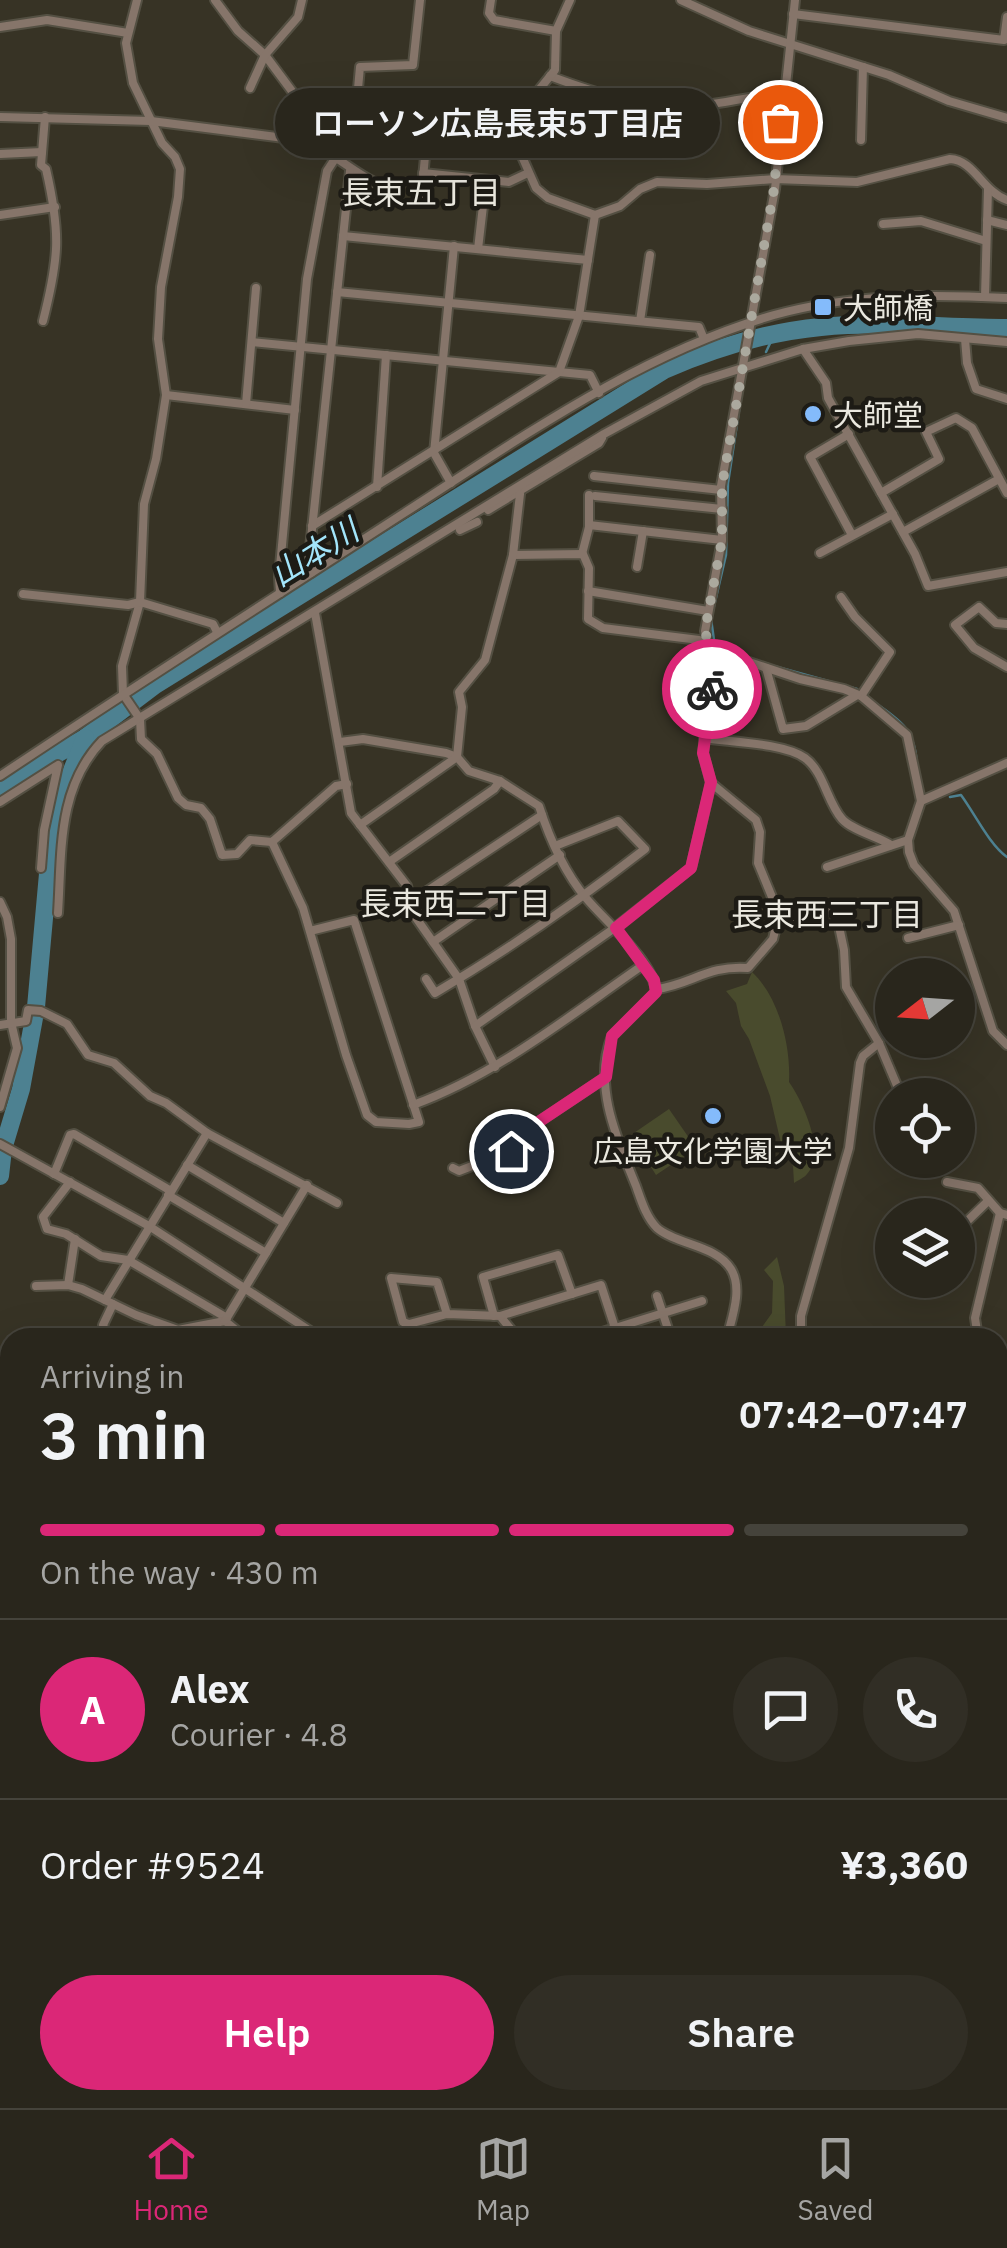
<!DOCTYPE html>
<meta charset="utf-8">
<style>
body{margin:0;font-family:"IBM Plex Sans","Noto Sans JP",sans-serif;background:#312e25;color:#f1f3f6;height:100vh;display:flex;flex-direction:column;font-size:38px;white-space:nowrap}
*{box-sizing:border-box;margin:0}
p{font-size:32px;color:#a5a5a3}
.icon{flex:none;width:55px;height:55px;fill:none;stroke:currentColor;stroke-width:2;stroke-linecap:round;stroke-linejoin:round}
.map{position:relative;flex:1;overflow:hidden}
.side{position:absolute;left:0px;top:1328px;width:1008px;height:782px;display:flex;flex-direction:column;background:#29261c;border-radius:30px 30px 0 0;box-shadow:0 10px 40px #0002,0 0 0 2px #45433b}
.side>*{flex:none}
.needle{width:65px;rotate:253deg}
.tools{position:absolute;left:875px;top:958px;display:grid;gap:20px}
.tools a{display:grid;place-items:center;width:100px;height:100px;border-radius:50%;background:#29261c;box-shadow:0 10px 40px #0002,0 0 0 2px #45433b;font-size:50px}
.pin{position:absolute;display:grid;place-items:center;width:85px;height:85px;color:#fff;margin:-42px;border:5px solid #fff;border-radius:50%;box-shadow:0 2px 10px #0007}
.courier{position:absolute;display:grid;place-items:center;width:100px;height:100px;margin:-50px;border:8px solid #db2777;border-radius:50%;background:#fff;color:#222;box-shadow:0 2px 12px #0007}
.bubble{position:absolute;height:70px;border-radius:35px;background:#29261c;box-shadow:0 10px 40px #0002,0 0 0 2px #45433b;font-size:32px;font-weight:600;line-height:70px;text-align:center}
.head em{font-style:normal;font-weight:600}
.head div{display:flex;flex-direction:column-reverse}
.head{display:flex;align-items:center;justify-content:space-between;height:170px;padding:0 40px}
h1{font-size:65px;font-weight:600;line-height:75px}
.bar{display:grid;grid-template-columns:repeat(4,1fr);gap:15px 10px;align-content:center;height:120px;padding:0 40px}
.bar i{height:12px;border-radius:8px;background:#45433b}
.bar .on{background:#db2777}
.bar p{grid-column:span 4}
.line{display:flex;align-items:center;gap:25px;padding:0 40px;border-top:2px solid #45433b}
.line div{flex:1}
.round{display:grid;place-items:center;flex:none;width:105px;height:105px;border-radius:52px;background:#312e25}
.cta{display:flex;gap:20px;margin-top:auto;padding:20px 40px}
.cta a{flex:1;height:115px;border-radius:60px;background:#db2777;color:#fff;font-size:40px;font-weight:600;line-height:115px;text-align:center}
.cta a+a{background:#312e25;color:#f1f3f6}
.menu{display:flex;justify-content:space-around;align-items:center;height:140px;border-top:2px solid #45433b;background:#29261c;font-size:28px;color:#a5a5a3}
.menu a{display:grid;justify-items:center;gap:5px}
.menu .on{color:#db2777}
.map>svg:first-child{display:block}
.green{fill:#494b2d}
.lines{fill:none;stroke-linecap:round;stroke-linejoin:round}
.stream{stroke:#4d8191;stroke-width:2.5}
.river{stroke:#4d8191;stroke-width:18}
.street-casing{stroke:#545043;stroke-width:12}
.secondary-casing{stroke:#545043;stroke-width:16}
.street{stroke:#86756a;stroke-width:8}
.secondary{stroke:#b59989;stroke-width:11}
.done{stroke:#aba99e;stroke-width:10;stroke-dasharray:0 18}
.route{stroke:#db2777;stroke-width:12}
.poi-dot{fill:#84bbfb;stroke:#1d1b15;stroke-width:4}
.labels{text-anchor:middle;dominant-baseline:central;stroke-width:9;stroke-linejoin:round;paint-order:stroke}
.poi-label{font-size:30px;fill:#eae8df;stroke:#1d1b15;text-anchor:start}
.neighbourhood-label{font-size:32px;fill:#eae8df;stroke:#1d1b15}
.water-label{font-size:32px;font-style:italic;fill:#a3e5fb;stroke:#1d1b15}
</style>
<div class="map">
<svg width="1007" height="2108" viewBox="0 0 1007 2108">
<rect width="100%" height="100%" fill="#373325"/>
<g class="green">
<path d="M752,972C779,997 791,1046 789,1082C802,1100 827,1153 807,1174C804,1178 798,1180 794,1183L793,1166L783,1152L770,1096L749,1039L741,1026L736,1003L726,991L747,984Z"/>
<path d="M669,1109L696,1148L656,1175L631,1135Z"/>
<path d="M777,1257L784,1286L786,1337H755L772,1313L773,1281L764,1270Z"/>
<path d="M1007,1729V2108H671L677,2100H998V1740Z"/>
</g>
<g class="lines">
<g class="stream">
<path d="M766,352L773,337"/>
<path d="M727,651L714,640L711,619L726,555L728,483L744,378"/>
<path d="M763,663L857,689"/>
<path d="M866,696C896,719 915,724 917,765"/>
<path d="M950,797L961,795C975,814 989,844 1007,857"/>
<path d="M0,1949L10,1962"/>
<path d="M189,2100L193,2108"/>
</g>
<g class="river">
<path d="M0,786L85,738L155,685L664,370C712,349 768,332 821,327C882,321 945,328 1007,328"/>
<path d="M0,1176L3,1149L21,1089L36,1007L53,818L85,738"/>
</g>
<defs>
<g id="street">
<path d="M137,0L126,43L133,83L162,143L175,157L180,169L178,197L161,287L158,339L166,395L156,459L144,504L140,602L122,666L123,694L140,719L141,739L157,754L178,798L186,805L201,808L210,819L222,855L237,854L250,840L272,842L336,786L347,784"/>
<path d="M215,0L238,31L265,55L297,98L313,107L325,112L372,105L429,113H463L509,127L536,188L548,198L595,215L620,206L640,189L657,182L707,184L775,179L857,182L950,159C974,160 983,192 1007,200"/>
<path d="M491,0L489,13L494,20L556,31"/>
<path d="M681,0L749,31L889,75L949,101L1007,118"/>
<path d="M793,14L1004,40L1007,17"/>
<path d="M0,27L47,20L128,33"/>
<path d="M550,76C600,95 650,110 705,105C731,102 756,95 783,94"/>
<path d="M250,88L265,55L298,17L302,0"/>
<path d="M0,117L151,121L300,140C329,148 349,170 376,183"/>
<path d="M509,127L555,70L556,31L570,0"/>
<path d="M861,140L863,67"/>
<path d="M0,154L42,152"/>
<path d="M423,173L509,182L528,173"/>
<path d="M421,200L429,113"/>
<path d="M0,215L55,207"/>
<path d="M987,220L1007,225"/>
<path d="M883,224L921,221L986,241"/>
<path d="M343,236L588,260"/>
<path d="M478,249L486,180"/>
<path d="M337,292L699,327L704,339"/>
<path d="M985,297L988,189"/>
<path d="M43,321C59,258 61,234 46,169L41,165L45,117"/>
<path d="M640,321L650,255"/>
<path d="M965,339L967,363L976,389L1007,399"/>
<path d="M252,342L590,375L599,393"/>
<path d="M803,349L826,383L828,398L915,554L928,586L1007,572"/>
<path d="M166,395L295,410"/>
<path d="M246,404L256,288"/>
<path d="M849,434L810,457L852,535"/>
<path d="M594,476L721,490"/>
<path d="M451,483L434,453L454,246"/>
<path d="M377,487L386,355"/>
<path d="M881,493L939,459L926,432L956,418L972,428L1007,493"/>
<path d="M595,496L722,509"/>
<path d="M488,510L599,443L602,438"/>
<path d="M589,525L722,540"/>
<path d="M312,526L559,372L579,316L595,215"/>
<path d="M460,530L477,522"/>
<path d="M903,532L999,479"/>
<path d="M820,553L893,514"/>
<path d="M582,554L589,527V495"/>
<path d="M513,555L583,554L589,568L588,619L603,628L699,640L719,652L800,679L844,689L861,696L907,735L921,801L908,840L909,852L914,865L954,911L993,1031L1007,1045"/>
<path d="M637,567L643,531"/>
<path d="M311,573L308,567L350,171"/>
<path d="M588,591L708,611"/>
<path d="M280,593L279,577L307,279L327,171L359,122L356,110L360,67L413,65L420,0"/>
<path d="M23,594L128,605L140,602L213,624L217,632"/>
<path d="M841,597L855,617L890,652L861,696"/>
<path d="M315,613L351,813L407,886L414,915L459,979L475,1026L495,1067"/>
<path d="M1007,624L996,623L979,607L955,625L974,648L1007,667"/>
<path d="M766,668L783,729L806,726L857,695"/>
<path d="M704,738C730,742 784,743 805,758C824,772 827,802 842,819C853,831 877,836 891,845"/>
<path d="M340,742L363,739L446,753L457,757L469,771L500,781L539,806C549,837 565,873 586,898C605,921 654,962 656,992L612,1036C592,1086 618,1141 636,1186C641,1200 646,1217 657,1228C677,1245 716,1245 731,1269C743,1289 732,1317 727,1338"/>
<path d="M0,776C133,687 267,602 401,515C518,440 638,354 774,315C850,294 928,294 1007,298"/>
<path d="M711,783L756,820L760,832L758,863L779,914C799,924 812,908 832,911L837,917L844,950L846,987L879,1043L901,1095"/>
<path d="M921,801L1007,763"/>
<path d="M0,802L58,765L44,830L41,868"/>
<path d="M360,825L457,757L462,707L459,692L485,660L513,555L520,494"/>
<path d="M272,842L303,908L346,1055L367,1115L376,1122L409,1124L419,1122L354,920L310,931"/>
<path d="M389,862L494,789L500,781"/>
<path d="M827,867L908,840"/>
<path d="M412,901L542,815"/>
<path d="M0,902L7,917L11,939V1022L17,1048L0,1107"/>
<path d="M58,913C62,852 57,788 102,741L604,434L701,381L803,349L849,341L918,334L1007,342"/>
<path d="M908,938L959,925"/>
<path d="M433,942L560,855"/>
<path d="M426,979L435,993C508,950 578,901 645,849L618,821L555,846"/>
<path d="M657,989C692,984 708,965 748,968L773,939L779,914"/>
<path d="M0,1025L26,1021L28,1010L41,1011L67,1024L88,1055L114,1063L150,1096L166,1103L207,1133L337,1203"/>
<path d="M475,1026L616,927L691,868L711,783L703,753L713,668L705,631L722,540L721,486L775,189L795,0"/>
<path d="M413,1105C498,1074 569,1016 643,965"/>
<path d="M0,1144L149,1226L321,1338"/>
<path d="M187,1165L284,1223"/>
<path d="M453,1168L459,1171L511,1151L531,1127L606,1077"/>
<path d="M54,1174L70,1135L74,1134L171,1191"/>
<path d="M70,1182L43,1217L47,1229L66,1234L101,1256L128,1260L227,1318"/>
<path d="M947,1182L978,1188L1000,1213L1007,1215"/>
<path d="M168,1195L266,1253"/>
<path d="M958,1230L988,1201"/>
<path d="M68,1285L75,1239"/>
<path d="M36,1286L68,1285L82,1289L136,1315L178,1330L225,1321L246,1338"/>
<path d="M657,1296L671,1338"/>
<path d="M105,1300L207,1133"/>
<path d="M113,1304L103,1325L105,1330L115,1338"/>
<path d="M447,1314L437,1282L391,1278L403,1322L409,1324L447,1314L500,1316L518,1338"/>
<path d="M494,1316L483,1277L558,1255L572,1294"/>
<path d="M500,1316L601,1285L615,1328"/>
<path d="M225,1321L307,1185"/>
<path d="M583,1338L702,1301"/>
<path d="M801,1338V1316L849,1148L860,1063L863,1056L879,1043"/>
<path d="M978,1338L975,1318L1000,1213"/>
<path d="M998,1374L1007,1373"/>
<path d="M0,1451L10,1457"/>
<path d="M998,1496L1007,1493"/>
<path d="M998,1524L1007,1522"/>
<path d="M998,1567L1007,1564"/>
<path d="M0,1579L10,1582"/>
<path d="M998,1606L1007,1604"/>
<path d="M998,1721L1007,1714"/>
<path d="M0,1904L10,1899"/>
<path d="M0,1970L10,1985"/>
<path d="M43,2100L48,2108"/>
<path d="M276,2100L278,2108"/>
<path d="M447,2100L448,2108"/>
<path d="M498,2100L500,2108"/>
<path d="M546,2100L548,2108"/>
<path d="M594,2108L596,2100"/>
</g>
<path id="secondary" d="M394,2100L395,2108"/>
</defs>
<use href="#street" class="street-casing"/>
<use href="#secondary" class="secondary-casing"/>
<use href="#street" class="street"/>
<use href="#secondary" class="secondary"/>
</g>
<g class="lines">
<path class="done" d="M712,689L713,668L705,630L722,540V486L774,189L780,122"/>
<path class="route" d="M511,1151L531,1127L606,1077L612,1036L656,992L654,980L616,928L691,868L711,782L703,753L712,689"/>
</g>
<g class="poi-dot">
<rect x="813" y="297" width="20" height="20" rx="5"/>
<circle cx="813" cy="414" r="10"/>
<circle cx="713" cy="1116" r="10"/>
</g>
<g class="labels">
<g class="poi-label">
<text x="843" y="307">大師橋</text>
<text x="833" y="414">大師堂</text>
<text x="713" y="1150" text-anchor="middle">広島文化学園大学</text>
</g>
<g class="neighbourhood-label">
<text x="421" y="192">長束五丁目</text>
<text x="455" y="903">長束西二丁目</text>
<text x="827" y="914">長束西三丁目</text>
</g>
<g class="water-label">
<text transform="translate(314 552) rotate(-32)">山本川</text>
</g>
</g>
</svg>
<div class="tools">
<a><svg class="needle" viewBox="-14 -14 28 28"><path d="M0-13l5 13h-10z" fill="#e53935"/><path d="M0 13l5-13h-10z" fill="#a5a5a3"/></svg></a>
<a><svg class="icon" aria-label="locate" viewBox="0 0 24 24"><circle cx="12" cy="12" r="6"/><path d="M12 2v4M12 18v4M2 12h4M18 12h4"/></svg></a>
<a><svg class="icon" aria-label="layers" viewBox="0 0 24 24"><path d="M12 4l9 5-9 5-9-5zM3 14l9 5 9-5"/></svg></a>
</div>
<div class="pin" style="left:780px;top:122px;background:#ea580c"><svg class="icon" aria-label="bag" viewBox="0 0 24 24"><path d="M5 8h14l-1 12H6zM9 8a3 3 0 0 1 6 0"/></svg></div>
<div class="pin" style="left:511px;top:1151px;background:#1f2937"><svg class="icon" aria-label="home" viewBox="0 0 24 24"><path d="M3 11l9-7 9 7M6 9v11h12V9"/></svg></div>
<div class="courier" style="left:712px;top:689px"><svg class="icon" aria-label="bike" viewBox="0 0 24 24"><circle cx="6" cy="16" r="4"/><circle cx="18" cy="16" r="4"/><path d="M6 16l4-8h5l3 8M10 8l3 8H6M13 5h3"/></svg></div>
<div class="bubble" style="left:275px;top:88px;width:445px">ローソン広島長束5丁目店</div>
<section class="side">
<div class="head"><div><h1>3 min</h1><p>Arriving in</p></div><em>07:42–07:47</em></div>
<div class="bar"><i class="on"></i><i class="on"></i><i class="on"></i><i></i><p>On the way · 430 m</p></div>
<div class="line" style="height:180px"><b class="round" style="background:#db2777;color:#fff">A</b><div><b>Alex</b><p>Courier · 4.8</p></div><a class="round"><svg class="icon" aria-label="chat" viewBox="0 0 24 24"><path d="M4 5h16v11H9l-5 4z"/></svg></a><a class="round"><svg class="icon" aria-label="phone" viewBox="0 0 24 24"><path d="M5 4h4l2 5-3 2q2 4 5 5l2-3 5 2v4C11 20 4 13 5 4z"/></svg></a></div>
<div class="line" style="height:130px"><div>Order #9524</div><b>¥3,360</b></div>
<div class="cta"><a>Help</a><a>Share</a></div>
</section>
</div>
<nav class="menu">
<a class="on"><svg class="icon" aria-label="home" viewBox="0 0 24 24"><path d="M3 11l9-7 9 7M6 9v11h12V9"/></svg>Home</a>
<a><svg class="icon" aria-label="map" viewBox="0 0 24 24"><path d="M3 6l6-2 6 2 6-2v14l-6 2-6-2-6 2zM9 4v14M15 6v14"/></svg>Map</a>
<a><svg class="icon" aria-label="saved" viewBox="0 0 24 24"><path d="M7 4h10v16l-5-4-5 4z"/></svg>Saved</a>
</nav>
